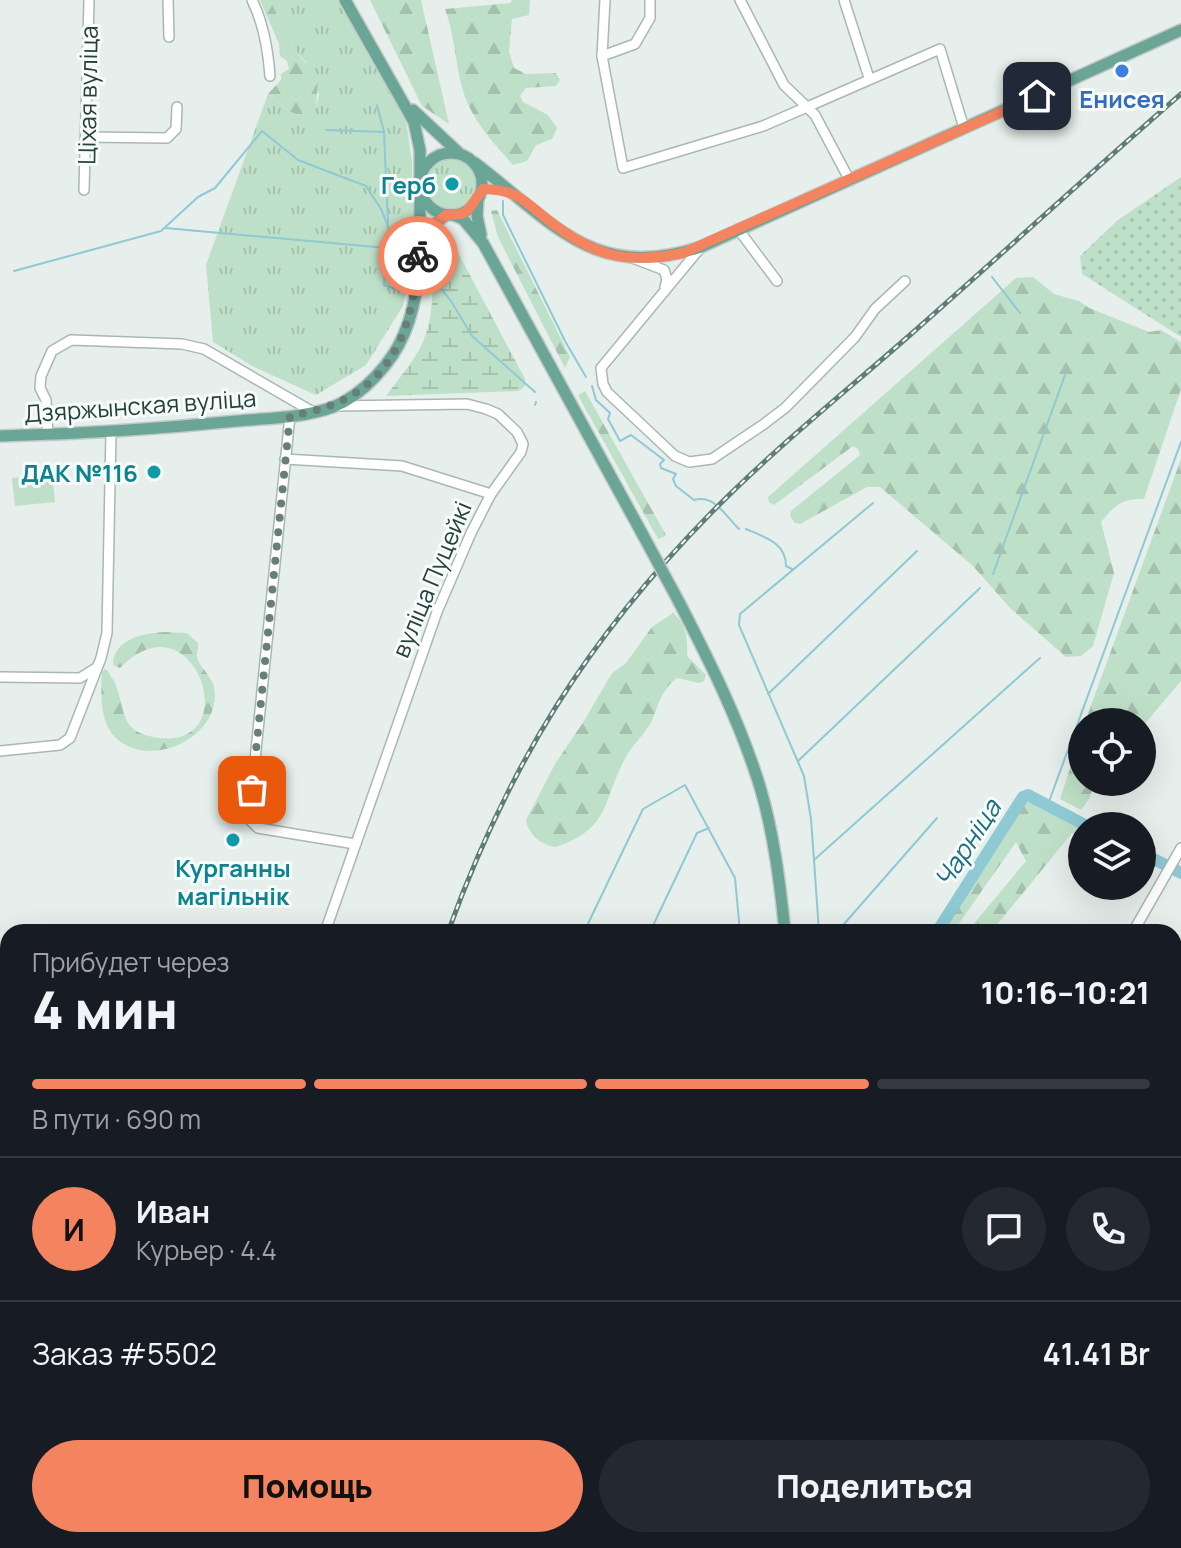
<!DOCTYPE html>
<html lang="ru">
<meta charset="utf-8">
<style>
body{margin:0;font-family:Manrope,sans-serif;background:#242831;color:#f1f3f6;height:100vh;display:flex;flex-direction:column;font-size:30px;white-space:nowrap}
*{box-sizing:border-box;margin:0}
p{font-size:26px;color:#9ea1a6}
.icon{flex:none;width:44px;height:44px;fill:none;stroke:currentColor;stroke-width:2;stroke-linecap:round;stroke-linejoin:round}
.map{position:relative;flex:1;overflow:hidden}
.drawer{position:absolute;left:0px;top:924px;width:1182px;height:624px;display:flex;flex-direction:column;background:#171b24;border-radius:24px 24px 0 0;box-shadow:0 8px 32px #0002}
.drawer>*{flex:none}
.controls{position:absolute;left:1068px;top:708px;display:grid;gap:16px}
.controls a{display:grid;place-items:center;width:88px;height:88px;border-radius:50%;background:#171b24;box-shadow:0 8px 32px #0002;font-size:40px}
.pin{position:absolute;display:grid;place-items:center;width:68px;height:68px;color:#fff;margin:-34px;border-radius:16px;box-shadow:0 4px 12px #0006}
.courier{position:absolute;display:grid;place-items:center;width:80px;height:80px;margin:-40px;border:6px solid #f4845f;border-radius:50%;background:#fff;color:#222;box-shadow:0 2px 10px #0007}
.headline em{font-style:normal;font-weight:800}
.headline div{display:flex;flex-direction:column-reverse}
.headline{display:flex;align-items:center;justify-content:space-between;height:136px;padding:0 32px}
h1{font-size:52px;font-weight:800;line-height:60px}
.bar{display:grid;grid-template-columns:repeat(4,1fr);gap:12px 8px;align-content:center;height:96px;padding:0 32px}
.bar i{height:10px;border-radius:6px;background:#363941}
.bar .on{background:#f4845f}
.bar p{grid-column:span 4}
.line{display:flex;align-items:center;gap:20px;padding:0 32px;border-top:2px solid #363941}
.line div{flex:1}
.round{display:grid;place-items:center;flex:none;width:84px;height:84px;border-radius:42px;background:#242831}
.button{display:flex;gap:16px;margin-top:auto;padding:16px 32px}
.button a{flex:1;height:92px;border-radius:48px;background:#f4845f;color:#111;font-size:32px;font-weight:800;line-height:92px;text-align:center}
.button a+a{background:#242831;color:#f1f3f6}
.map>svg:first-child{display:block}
.grass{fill:url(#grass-tufts)}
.forest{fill:url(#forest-firs)}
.wetland{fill:url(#wetland-marsh)}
.park{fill:url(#park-dots)}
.pitch{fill:#bfe0c8}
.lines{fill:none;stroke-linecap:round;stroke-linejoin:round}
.stream{stroke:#8ec9d4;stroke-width:2}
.river{stroke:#8ec9d4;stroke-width:12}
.minor-casing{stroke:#a8b8b2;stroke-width:12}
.major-casing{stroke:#c2cac8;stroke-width:14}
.minor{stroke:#fff;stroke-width:9}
.major{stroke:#6aa596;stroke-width:11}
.rail-casing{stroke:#5f7d75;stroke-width:5}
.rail{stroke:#f7fbf9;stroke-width:2;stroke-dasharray:6;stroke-linecap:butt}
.major-bridge-casing{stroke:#c2cac8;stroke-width:14;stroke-linecap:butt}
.major-bridge{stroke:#6aa596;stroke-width:11}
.done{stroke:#687f78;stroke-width:8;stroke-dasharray:0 14.4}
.route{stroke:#f4845f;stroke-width:10}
.shop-dot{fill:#3f7fe0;stroke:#f7fbf9;stroke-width:3}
.culture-dot{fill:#0f9aa8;stroke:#f7fbf9;stroke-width:3}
.labels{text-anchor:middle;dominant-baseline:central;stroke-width:6;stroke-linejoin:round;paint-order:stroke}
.street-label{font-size:24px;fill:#24423a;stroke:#f7fbf9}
.shop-label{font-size:24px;font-weight:bold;fill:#366cbe;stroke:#f7fbf9}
.culture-label{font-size:24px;font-weight:bold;fill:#0d838f;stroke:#f7fbf9;text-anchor:end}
.water-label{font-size:26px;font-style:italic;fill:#1c6f80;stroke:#f7fbf9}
</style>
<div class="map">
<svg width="1181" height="1548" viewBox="0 0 1181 1548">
<defs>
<pattern id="grass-tufts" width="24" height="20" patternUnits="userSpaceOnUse" patternTransform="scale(2)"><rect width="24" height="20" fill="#bfe0c8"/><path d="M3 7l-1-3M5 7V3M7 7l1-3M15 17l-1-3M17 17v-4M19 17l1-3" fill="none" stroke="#a4c1ad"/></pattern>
<pattern id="forest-firs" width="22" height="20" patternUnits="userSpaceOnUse" patternTransform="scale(2)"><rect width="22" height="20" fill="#bfe0c8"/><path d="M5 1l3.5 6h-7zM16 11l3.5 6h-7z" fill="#a4c1ad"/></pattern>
<pattern id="wetland-marsh" width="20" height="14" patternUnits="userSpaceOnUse" patternTransform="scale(2)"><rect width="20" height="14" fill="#bfe0c8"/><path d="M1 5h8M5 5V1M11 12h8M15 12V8" fill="none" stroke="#a4c1ad"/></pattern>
<pattern id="park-dots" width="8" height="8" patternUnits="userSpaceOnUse" patternTransform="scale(2)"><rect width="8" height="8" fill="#bfe0c8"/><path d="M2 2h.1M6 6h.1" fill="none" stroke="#a4c1ad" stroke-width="1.8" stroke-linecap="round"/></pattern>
</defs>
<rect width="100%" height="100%" fill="#e6efeb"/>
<g class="grass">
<path d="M270,0H338L404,108L412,161L414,251L403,306L366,365L316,395L254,367L213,342L206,265L268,94L290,112L299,115L316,108L319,95L305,61L294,49Z"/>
<circle cx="452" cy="184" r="26"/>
</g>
<g class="forest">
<path d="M260,0H270L294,49L318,78L316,109L299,115L290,112L268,94L281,80V74L289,69L287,61L280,56L279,44Z"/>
<path d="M370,0H421L449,124L422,106Z"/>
<path d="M512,0H530L529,15L512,19L509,52L514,68L526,74L556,73L560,80L556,86L526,88L520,96L523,102L548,115L557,128L552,139L536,145L527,161L513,165C495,145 474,122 465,97C455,69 456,38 445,9L510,3Z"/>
<path d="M497,210L570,357L565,368L498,237L491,211Z"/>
<path d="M1033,277L1054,294L1079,301L1089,308L1149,332L1161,330L1181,342V389L1144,499C1122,498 1115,505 1101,522L1114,573L1093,646L1081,656L1066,657L1010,608L973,566L880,487H867L800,524L795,523L790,516L791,511L860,455L858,449L853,446L774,505L769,502L768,497L1016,278Z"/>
<path d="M585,391L666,535V536L658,539L578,395Z"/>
<path d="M1181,459V681L1142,727V722H1085Z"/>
<path d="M673,613C686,623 688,640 687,656L706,675L704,681L699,683L677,678C661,690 659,704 652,721C645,734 633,744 626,757C602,800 612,828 556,847C542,846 528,834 526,820L555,764L584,721L612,673L626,663L652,627Z"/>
<path d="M165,632L187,633L198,643C199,647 197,651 197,656C198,668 216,677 215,695C215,740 149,769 116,738C99,722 101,693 102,672L105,669L108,671C110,675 112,678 114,681C127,709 117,733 160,738C247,747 193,592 120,668L113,665C113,639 144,633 165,632Z"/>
<path d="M1082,732V782H1095L1089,799L1081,810L1060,799Z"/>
<path d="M1027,800L1082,830V837L1072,833L991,932H967L1026,861L1016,842L953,932H941Z"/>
<path d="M936,1540H1044L1042,1548H936Z"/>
</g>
<path class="wetland" d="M444,235L455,247L525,379V386L519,391L386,396C398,379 413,363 422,344C436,314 432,277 434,244Z"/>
<path class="park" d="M1181,177V337L1082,274L1080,256L1118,220Z"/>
<path class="pitch" d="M52,474L55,502L15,506L12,478Z"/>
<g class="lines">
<g class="stream">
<path d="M326,130L384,132L377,105"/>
<path d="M384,132L388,223"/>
<path d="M503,201V215L565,341L586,377"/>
<path d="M165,228L387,248"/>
<path d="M388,230L384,285L398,290"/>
<path d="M14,271L161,231L198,197L215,188L262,131L298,160L366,186L381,209L401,258"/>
<path d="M992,277L1020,313"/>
<path d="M432,278L451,301L472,336L535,392"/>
<path d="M592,386L596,400L610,413L608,419L620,441L631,435L664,460L660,464L661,468L676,474L673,479L676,486L694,500C715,494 726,517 739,529"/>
<path d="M535,405L536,402"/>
<path d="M746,529C765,537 786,543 786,566L792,569"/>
<path d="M993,574L1065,375"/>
<path d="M768,694L917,551"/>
<path d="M798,761L980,588"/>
<path d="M1047,807L1181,442"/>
<path d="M814,860L811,819L804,776L739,625L740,614L873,503"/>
<path d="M584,932L643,809L685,785L735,878L740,932"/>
<path d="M650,932L697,833L709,828"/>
<path d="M819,932L814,860L1040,658"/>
<path d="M837,932L937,818"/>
<path d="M750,1540L753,1548"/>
<path d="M803,1540L805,1548"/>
<path d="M325,1548L329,1540"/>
<path d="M399,1548L402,1540"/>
<path d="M477,1548L480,1540"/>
<path d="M632,1548L636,1540"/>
<path d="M699,1548L702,1540"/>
</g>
<g class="river">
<path d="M1142,853L1181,873"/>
<path d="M937,932L1023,797L1028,795L1087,826"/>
<path d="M570,1548L573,1540"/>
</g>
<defs>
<g id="minor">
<path d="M168,0L169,37"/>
<path d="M252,0C264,24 268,49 270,76"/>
<path d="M650,0V18L635,44L602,56L623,168L763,126L807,107L784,85L740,0"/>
<path d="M844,0L869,78"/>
<path d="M602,56L605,0"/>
<path d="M87,137L167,138L176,129L177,107"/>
<path d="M850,181L815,115L807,107L940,49L964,128"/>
<path d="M84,190L89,0"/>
<path d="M738,229L777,281"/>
<path d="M701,247L601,368L603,384L607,392L675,456L689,462L712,459L764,424L785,408L855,337L875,309L905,281"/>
<path d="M635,259L664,270L667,279L665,287"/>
<path d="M290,416L249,819L258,828L355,844"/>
<path d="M48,435L46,400L40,388L41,376L52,351L71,340L182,344L204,349L313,412"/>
<path d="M285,459L402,466L491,494"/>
<path d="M0,677L80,678L96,668"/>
<path d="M0,751L60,745L70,738L101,658L107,633L111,432"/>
<path d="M325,932L437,612L471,533L491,494L521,452L523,444L517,432L498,414L486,409L467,404L338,406"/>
<path d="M1133,932L1181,848"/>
<path d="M0,1042L8,1070"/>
<path d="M0,1142L8,1140"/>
<path d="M1174,1204L1181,1207"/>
<path d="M0,1263H8"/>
<path d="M1174,1404L1181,1406"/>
<path d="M923,1540L924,1548"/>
<path d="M95,1548L96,1540"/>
<path d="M1051,1548L1053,1540"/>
</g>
<g id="major">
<path d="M345,0L414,122L420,150V179"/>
<path d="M413,110L459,153"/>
<circle cx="451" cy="184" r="31"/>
<path d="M475,163C554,223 593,282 701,247L1181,30"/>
<path d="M478,198L477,216L481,235"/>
<path d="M453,215L463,219L483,243L644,537"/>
<path d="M422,243L427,230L446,215"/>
<path d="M0,436C79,434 158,429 237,421C269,418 303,418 333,407C363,395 392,363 404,334C424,289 419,232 420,183"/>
<path d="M679,602C710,662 740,722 760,787C774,834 780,884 785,932"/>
<path d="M831,1540L832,1548"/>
<path d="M1180,1548L1181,1545"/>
</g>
</defs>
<use href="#minor" class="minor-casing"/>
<use href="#major" class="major-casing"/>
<use href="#minor" class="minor"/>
<use href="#major" class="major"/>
<defs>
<g id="rail">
<path d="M448,932C509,764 587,639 712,512C774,449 844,393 910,335C1001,255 1090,173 1181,94"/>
<path d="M229,1548L232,1540"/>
</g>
</defs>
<use href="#rail" class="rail-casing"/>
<use href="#rail" class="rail"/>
<defs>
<path id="major-bridge" d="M644,537L679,602"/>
</defs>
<use href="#major-bridge" class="major-bridge-casing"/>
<use href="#major-bridge" class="major-bridge"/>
</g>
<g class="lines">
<path class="done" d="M252,790L290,416C383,401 412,345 418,256"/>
<path class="route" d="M418,256L427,230L446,215L461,214L468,210L483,189C517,190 522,199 548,220C594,256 626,265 683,253L1037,96"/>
</g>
<circle class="shop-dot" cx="1122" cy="71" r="8"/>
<g class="culture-dot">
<circle cx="452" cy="184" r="8"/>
<circle cx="154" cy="472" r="8"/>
<circle cx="233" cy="840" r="8"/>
</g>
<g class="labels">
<g class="street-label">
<text transform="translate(87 95) rotate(-89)">Ціхая вуліца</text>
<text transform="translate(140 405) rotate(-4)">Дзяржынская вуліца</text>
<text transform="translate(431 579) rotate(-67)">вуліца Пуцейкі</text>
</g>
<g class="shop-label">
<text x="1122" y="98">Енисея</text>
</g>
<g class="culture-label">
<text x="436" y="184">Герб</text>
<text x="138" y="472">ДАК №116</text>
<text x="233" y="867" text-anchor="middle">Курганны<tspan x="233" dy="28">магільнік</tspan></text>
</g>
<g class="water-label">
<text transform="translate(967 843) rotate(-57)">Чарніца</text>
</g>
</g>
</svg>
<div class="controls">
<a><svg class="icon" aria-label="locate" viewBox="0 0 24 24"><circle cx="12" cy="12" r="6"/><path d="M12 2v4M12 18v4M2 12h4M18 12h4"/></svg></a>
<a><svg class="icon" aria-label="layers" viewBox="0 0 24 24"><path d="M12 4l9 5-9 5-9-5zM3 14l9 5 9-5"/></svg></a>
</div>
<div class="pin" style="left:252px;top:790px;background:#ea580c"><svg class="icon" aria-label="bag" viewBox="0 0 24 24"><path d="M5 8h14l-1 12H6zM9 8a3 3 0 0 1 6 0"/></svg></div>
<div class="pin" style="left:1037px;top:96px;background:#1f2937"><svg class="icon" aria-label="home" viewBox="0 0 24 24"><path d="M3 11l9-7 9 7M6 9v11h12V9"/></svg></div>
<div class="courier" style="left:418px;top:256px"><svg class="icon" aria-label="bike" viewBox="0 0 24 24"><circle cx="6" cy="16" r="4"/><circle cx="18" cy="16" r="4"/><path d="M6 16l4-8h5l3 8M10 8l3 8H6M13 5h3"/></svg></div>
<section class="drawer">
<div class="headline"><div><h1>4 мин</h1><p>Прибудет через</p></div><em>10:16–10:21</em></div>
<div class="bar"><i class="on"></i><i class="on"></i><i class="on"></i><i></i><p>В пути · 690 m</p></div>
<div class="line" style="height:144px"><b class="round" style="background:#f4845f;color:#111">И</b><div><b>Иван</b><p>Курьер · 4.4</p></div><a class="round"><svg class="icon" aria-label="chat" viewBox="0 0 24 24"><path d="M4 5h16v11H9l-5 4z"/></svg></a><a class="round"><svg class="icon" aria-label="phone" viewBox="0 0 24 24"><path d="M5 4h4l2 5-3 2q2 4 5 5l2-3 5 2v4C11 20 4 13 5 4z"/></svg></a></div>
<div class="line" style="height:104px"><div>Заказ #5502</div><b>41.41 Br</b></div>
<div class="button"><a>Помощь</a><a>Поделиться</a></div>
</section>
</div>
